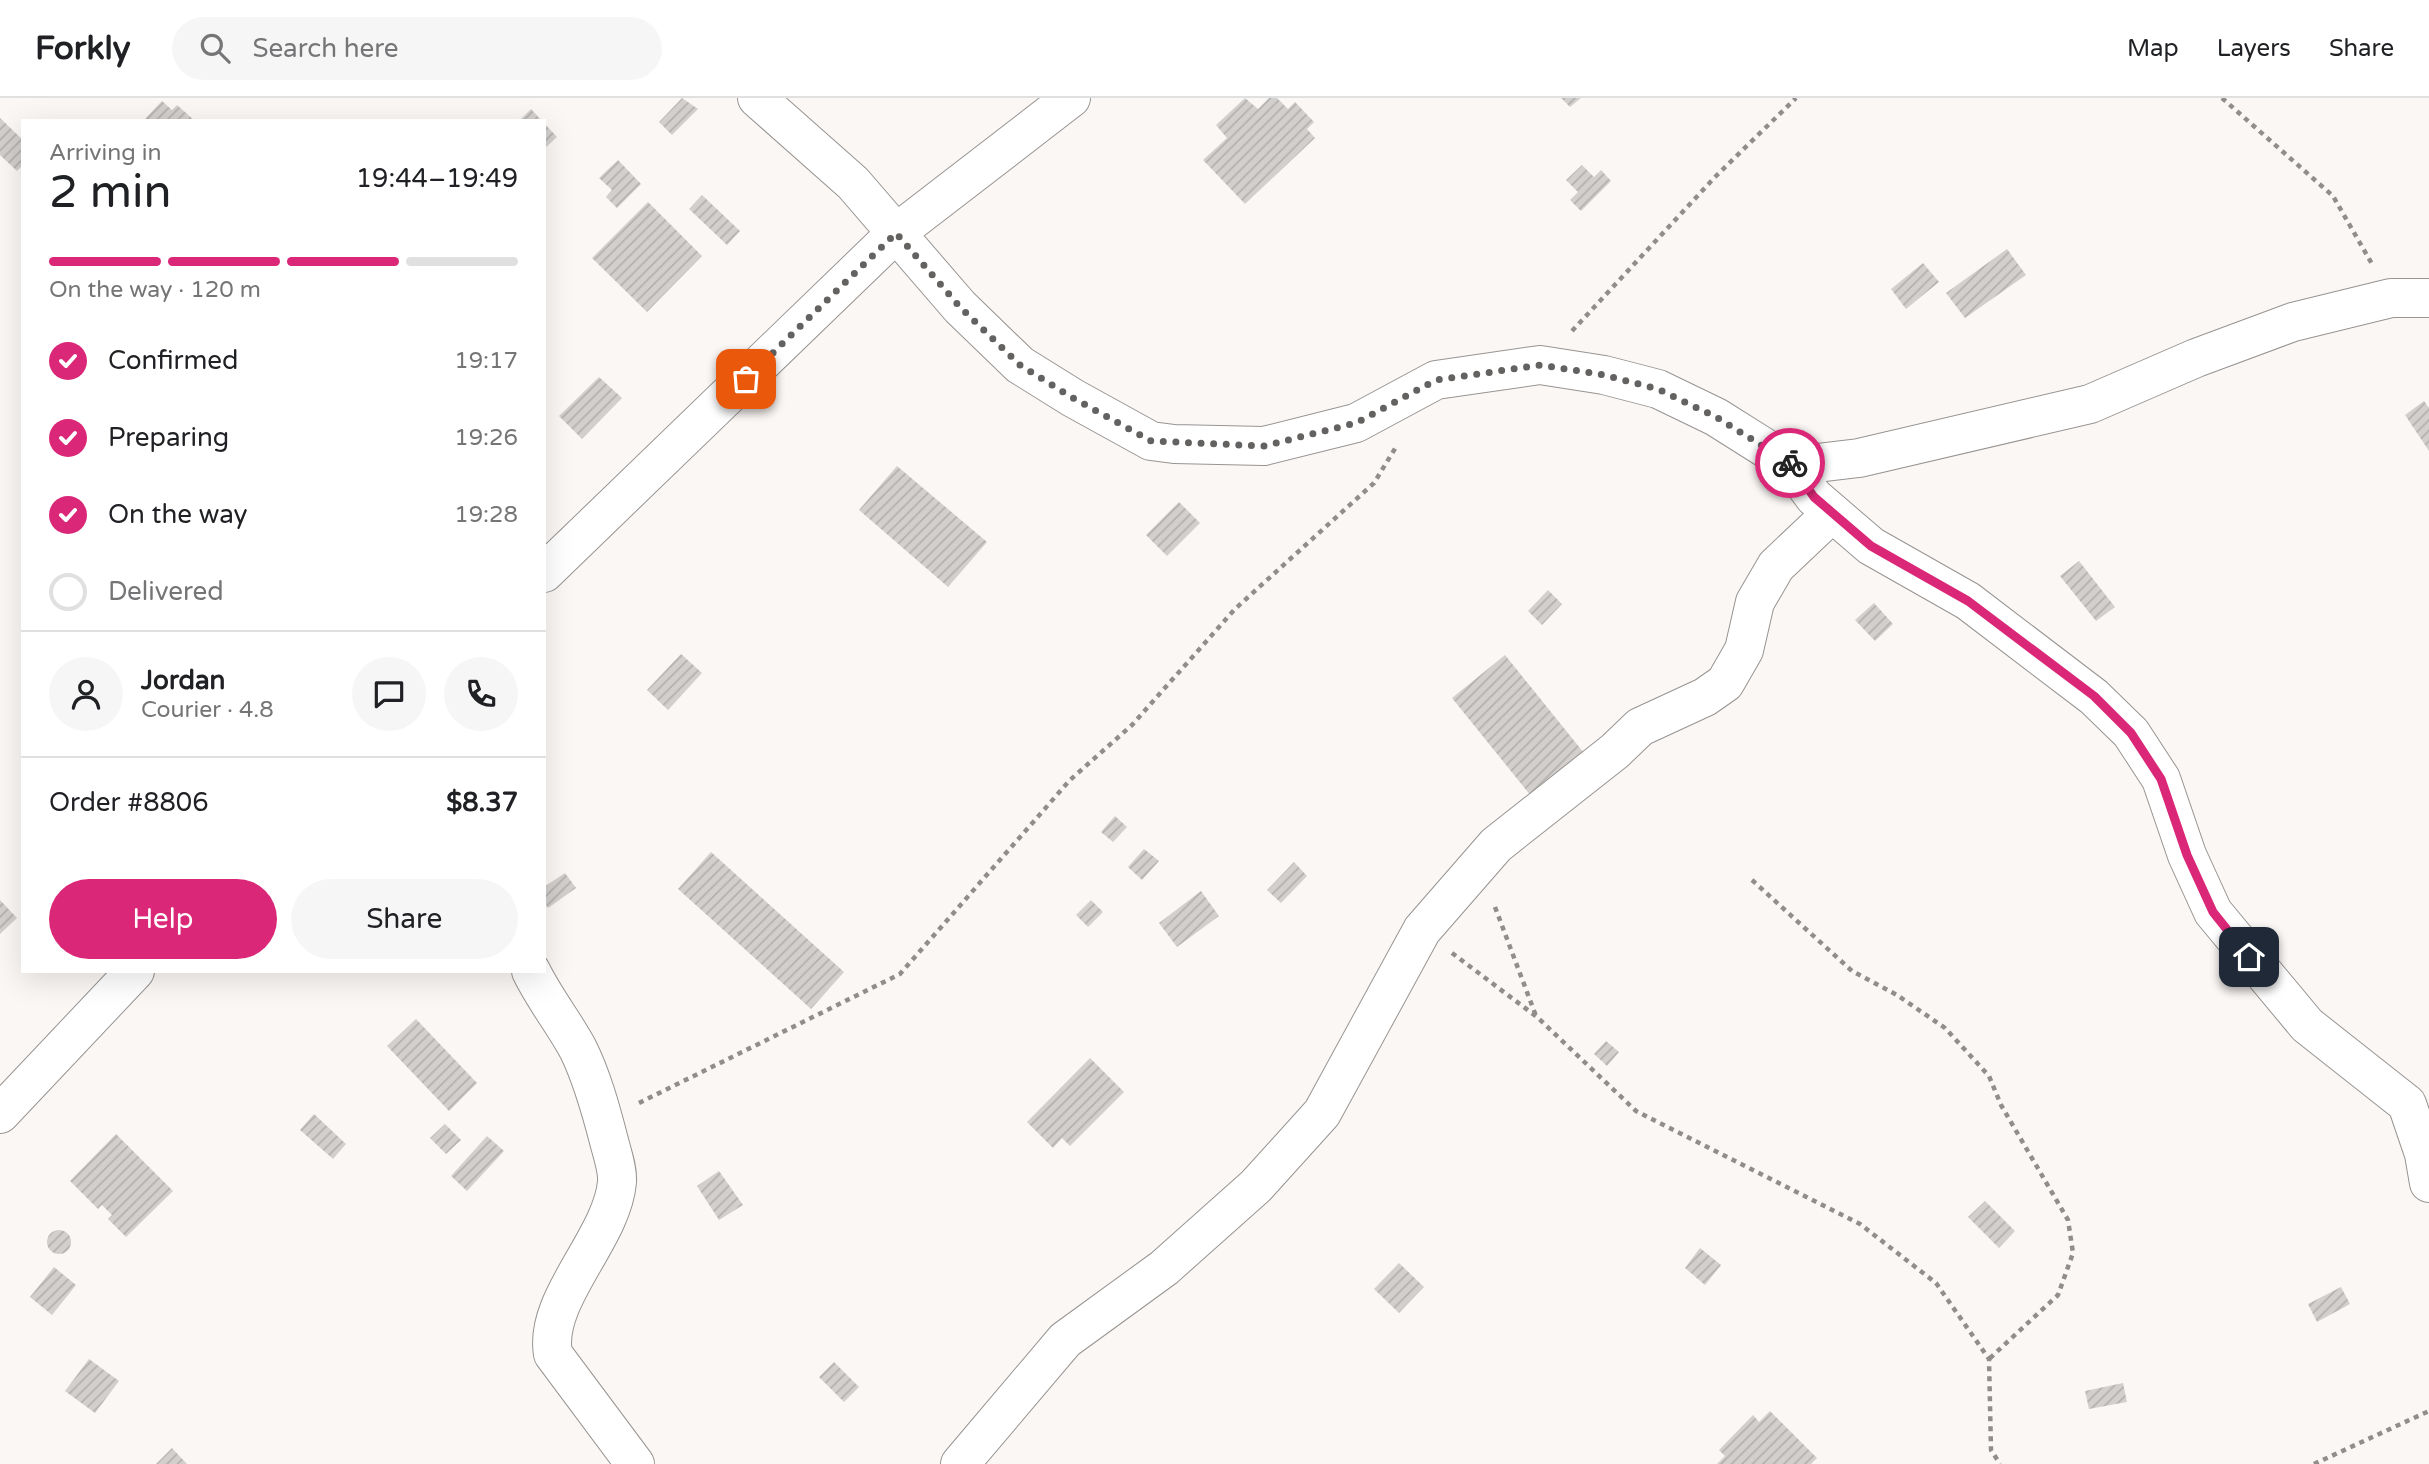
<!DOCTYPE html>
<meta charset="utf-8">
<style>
body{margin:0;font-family:"Varela Round",sans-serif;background:#f6f6f6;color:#202124;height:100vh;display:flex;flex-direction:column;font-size:26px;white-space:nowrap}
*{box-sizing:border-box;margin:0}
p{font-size:23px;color:#757577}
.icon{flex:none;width:38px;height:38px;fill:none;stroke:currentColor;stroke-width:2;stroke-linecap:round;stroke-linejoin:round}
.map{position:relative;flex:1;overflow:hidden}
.sheet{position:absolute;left:21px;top:21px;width:525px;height:854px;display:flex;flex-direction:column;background:#fff;border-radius:0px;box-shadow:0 7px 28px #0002}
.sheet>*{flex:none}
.pin{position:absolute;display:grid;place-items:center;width:60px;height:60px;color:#fff;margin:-30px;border-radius:14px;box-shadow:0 4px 10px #0006}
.courier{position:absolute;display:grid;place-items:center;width:70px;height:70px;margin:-35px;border:5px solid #db2777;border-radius:50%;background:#fff;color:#222;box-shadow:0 2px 9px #0007}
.summary em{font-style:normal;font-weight:600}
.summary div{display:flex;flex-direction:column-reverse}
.summary{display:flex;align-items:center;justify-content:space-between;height:119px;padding:0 28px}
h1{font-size:46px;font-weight:600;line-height:52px}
.bar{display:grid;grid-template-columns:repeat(4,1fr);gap:10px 7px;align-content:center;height:84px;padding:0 28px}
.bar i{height:9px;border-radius:5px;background:#e0e0e0}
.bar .selected{background:#db2777}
.bar p{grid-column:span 4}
.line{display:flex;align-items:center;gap:18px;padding:0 28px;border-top:2px solid #e0e0e0}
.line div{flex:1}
.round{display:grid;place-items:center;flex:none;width:74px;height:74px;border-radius:37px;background:#f6f6f6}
ol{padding:0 28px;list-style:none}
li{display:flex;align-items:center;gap:21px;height:77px}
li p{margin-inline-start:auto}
li .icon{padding:7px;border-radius:50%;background:#db2777;color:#fff;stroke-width:4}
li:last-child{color:#757577}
li i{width:38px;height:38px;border:4px solid #e0e0e0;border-radius:50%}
.action{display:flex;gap:14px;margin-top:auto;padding:14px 28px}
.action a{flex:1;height:80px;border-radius:42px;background:#db2777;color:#fff;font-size:28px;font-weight:600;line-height:80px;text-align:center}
.action a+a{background:#f6f6f6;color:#202124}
header{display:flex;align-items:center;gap:42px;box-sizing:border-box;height:98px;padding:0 35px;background:#fff;border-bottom:2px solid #e0e0e0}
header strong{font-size:33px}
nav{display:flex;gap:38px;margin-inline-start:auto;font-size:24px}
.search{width:490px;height:63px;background:#f6f6f6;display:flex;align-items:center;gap:18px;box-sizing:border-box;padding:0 24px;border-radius:38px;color:#757577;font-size:26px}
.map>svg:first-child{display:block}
.building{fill:url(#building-hatch)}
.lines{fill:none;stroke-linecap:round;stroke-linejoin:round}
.minor-casing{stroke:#979492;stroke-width:40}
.path{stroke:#908d8c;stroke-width:4.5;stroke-dasharray:5 5;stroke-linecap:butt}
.minor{stroke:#fff;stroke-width:38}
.done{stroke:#646261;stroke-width:7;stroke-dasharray:0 12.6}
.route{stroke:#db2777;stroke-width:9}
</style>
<header>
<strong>Forkly</strong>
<div class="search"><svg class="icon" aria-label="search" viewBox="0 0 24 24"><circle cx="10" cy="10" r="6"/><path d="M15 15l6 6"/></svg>Search here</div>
<nav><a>Map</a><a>Layers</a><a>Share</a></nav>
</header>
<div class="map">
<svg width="2429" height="1366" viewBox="0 0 2429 1366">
<defs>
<pattern id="building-hatch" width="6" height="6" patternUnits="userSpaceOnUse" patternTransform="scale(1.75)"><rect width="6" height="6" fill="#d2cfcd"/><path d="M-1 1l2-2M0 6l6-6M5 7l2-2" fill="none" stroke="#b3b1af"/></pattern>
</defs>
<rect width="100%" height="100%" fill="#fbf7f5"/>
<g class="building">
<path d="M682,0L698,11L672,37L659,24Z"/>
<path d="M1245,0L1258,11L1269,0H1277L1288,11L1295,4L1314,24L1307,31L1315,40L1245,106L1203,62L1227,40L1216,27Z"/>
<path d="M1561,0H1581L1570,9Z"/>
<path d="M162,3L172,12L177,7L195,23H143Z"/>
<path d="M531,11L542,23H519Z"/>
<path d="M0,20L23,42V67L17,73L0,57Z"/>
<path d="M544,25L557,39L544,51Z"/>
<path d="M618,62L641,86L617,110L606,99L612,92L599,80Z"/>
<path d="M1582,67L1594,79L1601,72L1611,83L1581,113L1570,102L1578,94L1566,82Z"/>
<path d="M702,97L740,133L727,147L689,111Z"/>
<path d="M648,104L702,158L647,214L592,160Z"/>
<path d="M2007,151L2026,177L1965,220L1946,195Z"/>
<path d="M1923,165L1939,184L1906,211L1891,191Z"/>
<path d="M599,279L622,300L582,341L559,318Z"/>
<path d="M2424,303L2429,310V353L2405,317Z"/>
<path d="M897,368L987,444L948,489L859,412Z"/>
<path d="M1179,404L1200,425L1167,458L1146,437Z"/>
<path d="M2079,463L2115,509L2096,523L2060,478Z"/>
<path d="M1548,492L1562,506L1542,527L1528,513Z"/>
<path d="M1874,505L1893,526L1875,543L1855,522Z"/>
<path d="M681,556L702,575L668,612L647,592Z"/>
<path d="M1505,557L1584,655L1531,698L1452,600Z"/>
<path d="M1115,718L1127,729L1113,744L1101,734Z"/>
<path d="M1144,751L1159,763L1142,782L1128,769Z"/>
<path d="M711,754L844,874L811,911L678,791Z"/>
<path d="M1294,764L1307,778L1281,805L1267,792Z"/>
<path d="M565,775L576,790L548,810L544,804V789Z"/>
<path d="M1201,793L1219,818L1177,849L1159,825Z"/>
<path d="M0,802L17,820L0,836Z"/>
<path d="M1091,802L1103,814L1088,829L1076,817Z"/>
<path d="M416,921L477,985L449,1013L387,948Z"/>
<path d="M1606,943L1619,954L1607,968L1594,956Z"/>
<path d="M1090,960L1124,994L1070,1048L1062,1040L1053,1050L1027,1024Z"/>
<path d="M314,1016L346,1046L333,1061L300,1032Z"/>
<path d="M445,1026L461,1042L446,1056L430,1040Z"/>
<path d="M116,1036L173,1093L126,1139L108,1121L112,1117L102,1107L98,1111L70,1083Z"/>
<path d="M487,1038L504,1053L467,1093L451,1078Z"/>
<path d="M719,1073L743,1107L719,1122L697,1088Z"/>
<path d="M1985,1103L2015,1133L1999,1150L1968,1119Z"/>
<circle cx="59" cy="1144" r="12"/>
<path d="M1700,1150L1721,1167L1705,1187L1685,1170Z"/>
<path d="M1399,1165L1424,1189L1399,1215L1374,1191Z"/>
<path d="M54,1169L76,1187L52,1217L30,1199Z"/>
<path d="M2341,1189L2350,1206L2317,1224L2308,1206Z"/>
<path d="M89,1261L119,1283L95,1315L65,1293Z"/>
<path d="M834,1264L859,1289L844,1304L819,1279Z"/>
<path d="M2123,1285L2127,1304L2089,1311L2085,1293Z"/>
<path d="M1770,1313L1817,1360L1811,1366H1717L1725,1358L1719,1352L1753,1317L1759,1324Z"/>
<path d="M172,1350L187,1366H156Z"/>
</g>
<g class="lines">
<defs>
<g id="minor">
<path d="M757,0L853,85L960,209L1020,267L1073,300L1151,343L1174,346L1264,348L1356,325L1436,282L1540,267L1604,277L1658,291L1716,319L1789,365H1817L1859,360L2090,306L2196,260L2293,224L2391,200H2429"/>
<path d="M1789,365L1814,399L1871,448L1968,503L2094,599L2131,635L2161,681L2187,757L2213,814L2307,927L2407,1006L2424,1056L2429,1085"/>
<path d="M544,475L896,135L1071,0"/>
<path d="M531,873C544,900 564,925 578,951C592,979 601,1012 609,1043C612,1055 618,1071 617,1084C612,1141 543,1201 553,1256L635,1366"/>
<path d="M0,1016L135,873"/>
<path d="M960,1366L1065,1242L1164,1170L1256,1088L1322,1015L1422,832L1496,747L1615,653L1640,629L1705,599L1725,585L1744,552L1755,504L1776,468L1831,416"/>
</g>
</defs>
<use href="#minor" class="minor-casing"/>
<g class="path">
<path d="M2222,0L2333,98L2372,166"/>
<path d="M1572,233L1716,78L1796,0"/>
<path d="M1752,782L1852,873L1897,897L1945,930L1989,978L2001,1007L2068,1122L2073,1155L2058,1197L1989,1261"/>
<path d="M1495,809L1536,918"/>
<path d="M1452,855L1537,919L1636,1013L1860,1126L1936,1185L1989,1261L1991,1352L2000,1366"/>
<path d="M639,1005L900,876L1070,682L1132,627L1235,511L1374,385L1396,349"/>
<path d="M2314,1366L2429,1313"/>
</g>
<use href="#minor" class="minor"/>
</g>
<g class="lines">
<path class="done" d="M746,281L896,135L960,209L1020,267L1073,300L1151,343L1264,348L1356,325L1436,282L1541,267L1604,277L1658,291L1716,319L1790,365"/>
<path class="route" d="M1790,365L1814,399L1871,448L1968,503L2094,598L2131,635L2161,681L2187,757L2213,814L2249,859"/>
</g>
</svg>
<div class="pin" style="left:746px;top:281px;background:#ea580c"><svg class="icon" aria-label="bag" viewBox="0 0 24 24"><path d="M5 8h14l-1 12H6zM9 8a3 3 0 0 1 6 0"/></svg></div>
<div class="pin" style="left:2249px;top:859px;background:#1f2937"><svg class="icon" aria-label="home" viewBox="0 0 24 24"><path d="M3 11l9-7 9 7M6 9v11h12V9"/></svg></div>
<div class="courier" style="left:1790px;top:365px"><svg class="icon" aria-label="bike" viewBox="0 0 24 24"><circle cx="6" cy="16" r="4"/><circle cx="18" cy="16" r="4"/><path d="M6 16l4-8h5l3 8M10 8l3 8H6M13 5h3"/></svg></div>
<section class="sheet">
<div class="summary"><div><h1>2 min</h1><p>Arriving in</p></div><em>19:44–19:49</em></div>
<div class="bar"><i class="selected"></i><i class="selected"></i><i class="selected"></i><i></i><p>On the way · 120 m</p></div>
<ol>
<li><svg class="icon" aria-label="check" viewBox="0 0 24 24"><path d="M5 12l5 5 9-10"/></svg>Confirmed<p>19:17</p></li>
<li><svg class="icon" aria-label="check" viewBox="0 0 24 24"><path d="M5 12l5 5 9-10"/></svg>Preparing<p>19:26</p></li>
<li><svg class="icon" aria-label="check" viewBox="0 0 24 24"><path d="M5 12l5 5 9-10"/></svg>On the way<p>19:28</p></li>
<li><i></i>Delivered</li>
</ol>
<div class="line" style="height:126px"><a class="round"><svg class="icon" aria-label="person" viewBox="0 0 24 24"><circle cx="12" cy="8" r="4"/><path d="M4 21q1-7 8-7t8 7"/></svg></a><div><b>Jordan</b><p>Courier · 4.8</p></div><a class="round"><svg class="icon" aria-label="chat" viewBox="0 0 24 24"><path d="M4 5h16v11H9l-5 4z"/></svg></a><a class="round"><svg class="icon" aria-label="phone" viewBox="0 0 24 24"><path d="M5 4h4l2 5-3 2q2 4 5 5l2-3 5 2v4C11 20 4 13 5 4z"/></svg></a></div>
<div class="line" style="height:91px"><div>Order #8806</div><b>$8.37</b></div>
<div class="action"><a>Help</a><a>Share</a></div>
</section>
</div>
